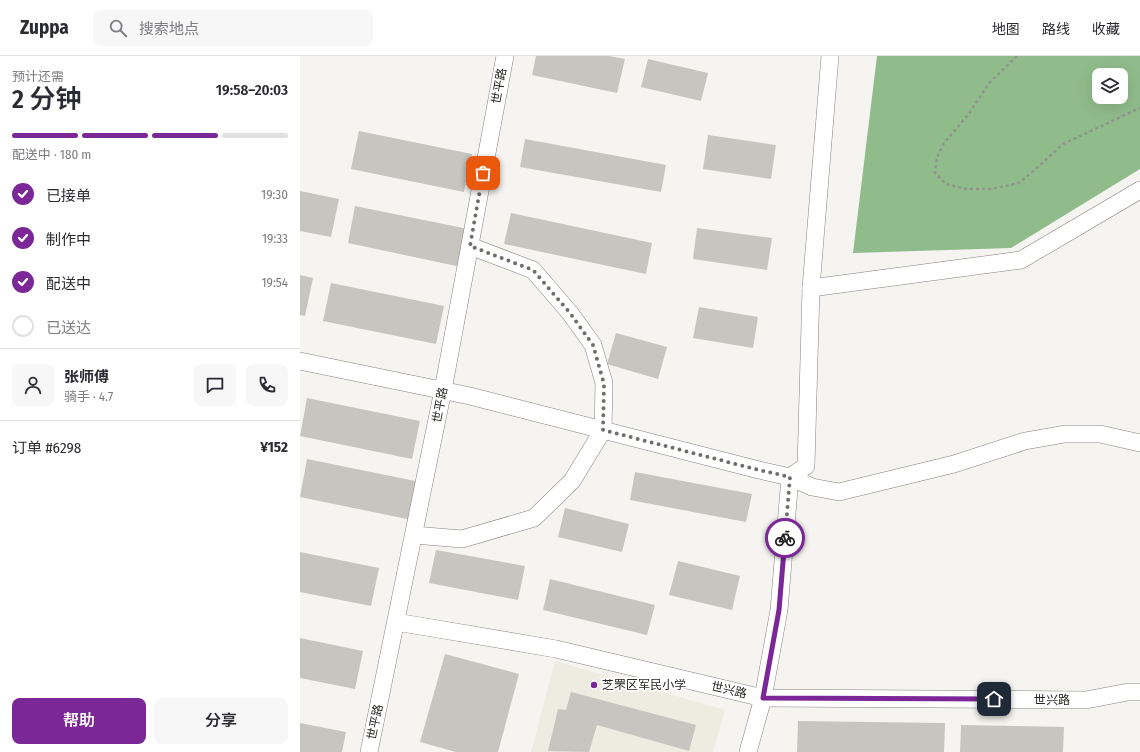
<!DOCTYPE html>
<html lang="zh">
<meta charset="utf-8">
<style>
body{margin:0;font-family:"Fira Sans Condensed","Noto Sans SC",sans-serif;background:#f7f7f7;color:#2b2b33;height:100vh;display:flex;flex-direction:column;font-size:15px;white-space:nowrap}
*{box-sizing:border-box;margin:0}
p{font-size:13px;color:#7c7c81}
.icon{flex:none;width:22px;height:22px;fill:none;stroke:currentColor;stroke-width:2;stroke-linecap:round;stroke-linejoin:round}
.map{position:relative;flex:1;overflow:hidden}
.sheet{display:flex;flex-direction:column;background:#fff;width:300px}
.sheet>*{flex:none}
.fabs{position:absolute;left:792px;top:12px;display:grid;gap:8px}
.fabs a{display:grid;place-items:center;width:36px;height:36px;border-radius:8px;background:#fff;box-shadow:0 4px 16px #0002;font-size:20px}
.pin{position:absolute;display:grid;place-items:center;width:34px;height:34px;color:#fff;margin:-17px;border-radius:8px;box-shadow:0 2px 6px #0006}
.courier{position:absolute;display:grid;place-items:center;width:40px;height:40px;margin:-20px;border:3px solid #7b2797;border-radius:50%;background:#fff;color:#222;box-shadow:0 1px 5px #0007}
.overview em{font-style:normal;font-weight:600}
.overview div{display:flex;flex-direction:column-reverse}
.overview{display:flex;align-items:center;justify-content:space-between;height:68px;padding:0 12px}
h1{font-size:26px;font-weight:600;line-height:30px}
.bar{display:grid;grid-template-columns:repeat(4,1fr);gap:6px 4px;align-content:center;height:48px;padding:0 12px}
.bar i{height:5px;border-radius:3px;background:#e1e1e2}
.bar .selected{background:#7b2797}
.bar p{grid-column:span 4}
.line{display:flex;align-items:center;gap:10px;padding:0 12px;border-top:1px solid #e1e1e2}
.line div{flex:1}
.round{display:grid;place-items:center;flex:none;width:42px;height:42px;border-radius:8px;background:#f7f7f7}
ol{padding:0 12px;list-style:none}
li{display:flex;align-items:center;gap:12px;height:44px}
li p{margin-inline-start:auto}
li .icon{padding:4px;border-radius:50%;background:#7b2797;color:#fff;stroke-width:4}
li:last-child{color:#7c7c81}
li i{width:22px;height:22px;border:2px solid #e1e1e2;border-radius:50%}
.primary-button{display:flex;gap:8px;margin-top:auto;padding:8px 12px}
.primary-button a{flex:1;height:46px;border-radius:8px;background:#7b2797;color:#fff;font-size:16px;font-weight:600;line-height:46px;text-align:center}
.primary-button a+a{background:#f7f7f7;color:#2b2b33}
header{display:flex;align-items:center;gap:24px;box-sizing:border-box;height:56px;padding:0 20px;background:#fff;border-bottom:1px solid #e1e1e2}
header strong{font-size:19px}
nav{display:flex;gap:22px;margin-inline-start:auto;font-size:14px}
.search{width:280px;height:36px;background:#f7f7f7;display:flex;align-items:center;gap:10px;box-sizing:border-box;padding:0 14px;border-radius:8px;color:#7c7c81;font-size:15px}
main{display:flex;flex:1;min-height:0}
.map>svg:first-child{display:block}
.built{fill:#eeece0}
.forest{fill:#90bc8b;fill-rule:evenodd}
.building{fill:#c6c5c0}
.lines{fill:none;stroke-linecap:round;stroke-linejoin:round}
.minor-casing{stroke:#84837f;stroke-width:18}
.path{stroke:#92928f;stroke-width:2.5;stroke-dasharray:3 3;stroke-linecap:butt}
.minor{stroke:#fff;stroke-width:17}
.done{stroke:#6e6e6b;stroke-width:4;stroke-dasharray:0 7.2}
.route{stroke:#7b2797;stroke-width:5}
.poi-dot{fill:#7b2797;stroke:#fff;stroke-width:1.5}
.labels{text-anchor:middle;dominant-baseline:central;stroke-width:3.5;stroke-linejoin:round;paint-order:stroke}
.street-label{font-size:12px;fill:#262624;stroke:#fff}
.poi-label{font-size:12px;fill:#262624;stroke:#fff;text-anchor:start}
</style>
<header>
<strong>Zuppa</strong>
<div class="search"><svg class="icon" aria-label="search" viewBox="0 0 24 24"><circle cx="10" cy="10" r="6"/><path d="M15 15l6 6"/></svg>搜索地点</div>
<nav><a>地图</a><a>路线</a><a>收藏</a></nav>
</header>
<main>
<section class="sheet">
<div class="overview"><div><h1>2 分钟</h1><p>预计还需</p></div><em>19:58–20:03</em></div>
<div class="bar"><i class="selected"></i><i class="selected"></i><i class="selected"></i><i></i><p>配送中 · 180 m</p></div>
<ol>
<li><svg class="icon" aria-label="check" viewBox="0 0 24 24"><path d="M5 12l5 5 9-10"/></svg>已接单<p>19:30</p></li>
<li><svg class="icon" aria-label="check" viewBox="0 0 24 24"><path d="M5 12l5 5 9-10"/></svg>制作中<p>19:33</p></li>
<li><svg class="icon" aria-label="check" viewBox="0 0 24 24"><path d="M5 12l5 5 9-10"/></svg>配送中<p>19:54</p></li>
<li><i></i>已送达</li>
</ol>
<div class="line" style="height:72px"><a class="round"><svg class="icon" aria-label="person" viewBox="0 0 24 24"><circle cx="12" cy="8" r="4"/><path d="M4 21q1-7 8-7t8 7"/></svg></a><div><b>张师傅</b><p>骑手 · 4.7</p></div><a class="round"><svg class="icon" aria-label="chat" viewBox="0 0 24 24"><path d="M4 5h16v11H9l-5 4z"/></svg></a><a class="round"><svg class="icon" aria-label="phone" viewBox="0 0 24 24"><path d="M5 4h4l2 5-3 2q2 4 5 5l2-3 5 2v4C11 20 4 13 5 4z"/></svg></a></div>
<div class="line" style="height:52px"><div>订单 #6298</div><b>¥152</b></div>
<div class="primary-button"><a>帮助</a><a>分享</a></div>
</section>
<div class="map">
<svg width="840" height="696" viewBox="0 0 840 696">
<rect width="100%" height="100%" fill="#f5f4f0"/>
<path class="built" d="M255,605L425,654L413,696H231Z"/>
<path class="forest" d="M577,0H840V113L711,192L553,197ZM799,19H821V41H799Z"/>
<g class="building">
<path d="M236,0H309L325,3L317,37L232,19Z"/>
<path d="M348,3L408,17L401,45L341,31Z"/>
<path d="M59,75L172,98L164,136L51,113Z"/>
<path d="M408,79L476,89L471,123L403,113Z"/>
<path d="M225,83L366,109L361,136L220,111Z"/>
<path d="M0,135L39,143L31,181L0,175Z"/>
<path d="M55,150L168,173L161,211L48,187Z"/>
<path d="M211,157L352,187L346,218L204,188Z"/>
<path d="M397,172L472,182L467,214L393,203Z"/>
<path d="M0,219L13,222L5,260L0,259Z"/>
<path d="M31,227L144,250L136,288L23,265Z"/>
<path d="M399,251L458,261L453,292L393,282Z"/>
<path d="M316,277L367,291L358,323L307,308Z"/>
<path d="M7,342L120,365L112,403L0,380Z"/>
<path d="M7,403L120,426L112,464L0,441Z"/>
<path d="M335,416L452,438L446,466L330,444Z"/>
<path d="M265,452L329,468L322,496L258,481Z"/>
<path d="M136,494L225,510L218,544L129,527Z"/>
<path d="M0,496L79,512L71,550L0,536Z"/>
<path d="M378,505L440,520L432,554L369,539Z"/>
<path d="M250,523L355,549L347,579L243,554Z"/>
<path d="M0,582L63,595L55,633L0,622Z"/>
<path d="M145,598L219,618L198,696H156L120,686Z"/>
<path d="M271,636L396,669L389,695L297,669L289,696L248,695L258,653L266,654Z"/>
<path d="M498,665L645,667L644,696H497Z"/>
<path d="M0,667L46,676L42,696H0Z"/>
<path d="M661,669L764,671L763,696H660Z"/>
</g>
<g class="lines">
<defs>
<g id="minor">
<path d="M511,232L721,204L840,134"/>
<path d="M0,305L170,340L459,414L490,421L512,431L539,436L654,408L725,385L765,378H800L840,387"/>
<path d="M114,479L162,483L234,462L272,425L303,374L304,327L293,289L270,257L233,214L170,190"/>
<path d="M96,566L256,593L463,642L786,644L828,636H840"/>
<path d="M69,696L143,334L205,0"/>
<path d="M448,696L463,642L479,554L490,421L506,410L511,232L530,0"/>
</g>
</defs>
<use href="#minor" class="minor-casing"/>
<path class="path" d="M717,0L689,27L668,59L644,87L637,101L635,117L646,128L666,133H691L719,127L739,110L763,88L840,52"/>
<use href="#minor" class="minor"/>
</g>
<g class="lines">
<path class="done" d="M183,117L170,190L233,214L270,257L293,289L304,328L303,374L459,414L490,421L485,482"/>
<path class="route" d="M485,482L479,554L463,642L694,643"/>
</g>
<circle class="poi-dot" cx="294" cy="629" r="4"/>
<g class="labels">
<g class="street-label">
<text transform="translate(199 30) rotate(-80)">世平路</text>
<text transform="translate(140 349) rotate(-79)">世平路</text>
<text transform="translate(429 634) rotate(13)">世兴路</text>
<text x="752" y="644">世兴路</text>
<text transform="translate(75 666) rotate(-78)">世平路</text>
</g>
<g class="poi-label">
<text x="302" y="629">芝罘区军民小学</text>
</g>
</g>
</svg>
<div class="fabs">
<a><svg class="icon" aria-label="layers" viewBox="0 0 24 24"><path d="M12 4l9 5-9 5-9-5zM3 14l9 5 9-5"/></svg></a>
</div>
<div class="pin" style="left:183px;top:117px;background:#ea580c"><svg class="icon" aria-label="bag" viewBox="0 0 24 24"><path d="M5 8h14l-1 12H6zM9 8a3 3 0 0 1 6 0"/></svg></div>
<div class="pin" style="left:694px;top:643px;background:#1f2937"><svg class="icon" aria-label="home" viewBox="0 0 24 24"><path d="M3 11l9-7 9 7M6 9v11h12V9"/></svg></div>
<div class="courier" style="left:485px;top:482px"><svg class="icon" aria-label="bike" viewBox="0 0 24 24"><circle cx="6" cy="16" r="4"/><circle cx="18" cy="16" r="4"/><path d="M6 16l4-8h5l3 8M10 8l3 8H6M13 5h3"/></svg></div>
</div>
</main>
